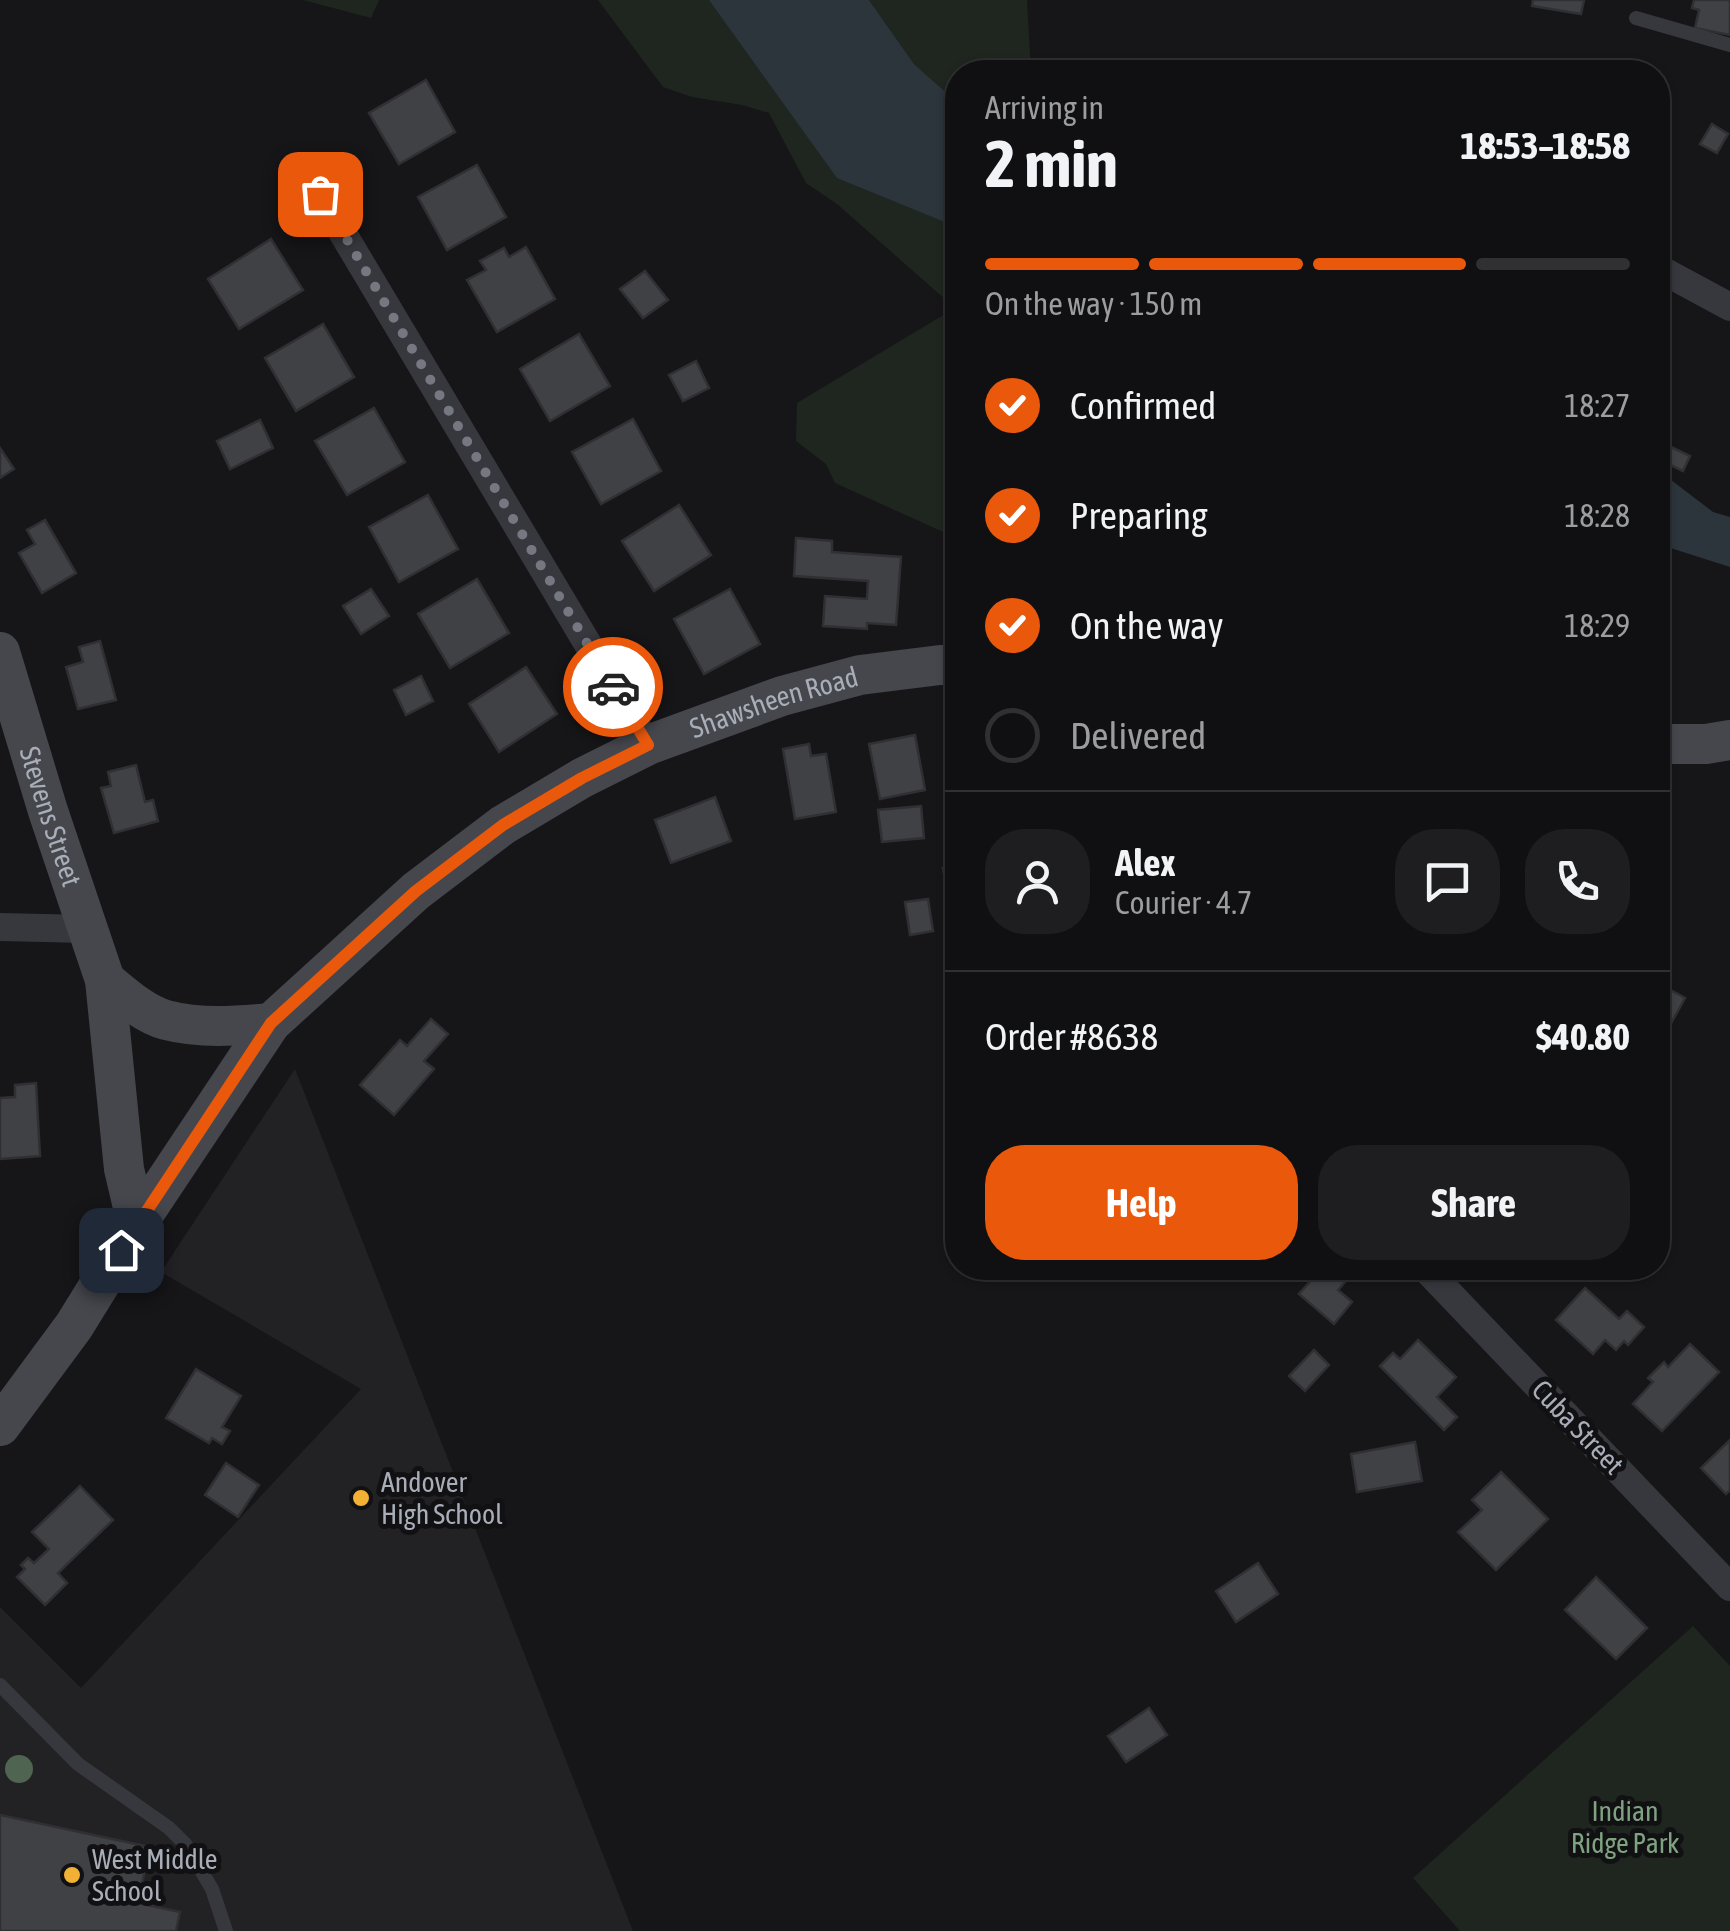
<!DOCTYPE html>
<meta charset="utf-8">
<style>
body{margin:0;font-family:"Asap Condensed",sans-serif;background:#1e1e20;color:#f1f3f6;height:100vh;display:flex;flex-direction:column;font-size:38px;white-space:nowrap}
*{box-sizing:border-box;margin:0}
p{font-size:32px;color:#9c9d9f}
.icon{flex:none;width:55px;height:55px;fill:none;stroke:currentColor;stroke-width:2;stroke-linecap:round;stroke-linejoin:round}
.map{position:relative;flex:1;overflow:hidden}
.panel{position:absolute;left:945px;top:60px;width:725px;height:1220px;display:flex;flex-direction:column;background:#101012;border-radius:40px;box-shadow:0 2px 8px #0004,0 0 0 2px #303032}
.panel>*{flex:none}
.pin{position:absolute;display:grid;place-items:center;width:85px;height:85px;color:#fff;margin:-42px;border-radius:20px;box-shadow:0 5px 15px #0006}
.courier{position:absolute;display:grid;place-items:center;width:100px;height:100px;margin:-50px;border:8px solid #ea580c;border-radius:50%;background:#fff;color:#222;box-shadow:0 2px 12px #0007}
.overview em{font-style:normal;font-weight:700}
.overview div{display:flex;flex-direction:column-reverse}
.overview{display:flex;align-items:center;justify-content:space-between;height:170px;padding:0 40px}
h1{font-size:65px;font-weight:700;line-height:75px}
.bar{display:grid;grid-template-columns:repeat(4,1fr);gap:15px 10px;align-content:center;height:120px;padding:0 40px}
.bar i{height:12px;border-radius:8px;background:#303032}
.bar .on{background:#ea580c}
.bar p{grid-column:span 4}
.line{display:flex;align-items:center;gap:25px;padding:0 40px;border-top:2px solid #303032}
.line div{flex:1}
.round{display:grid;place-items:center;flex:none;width:105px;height:105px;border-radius:40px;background:#1e1e20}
ol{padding:0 40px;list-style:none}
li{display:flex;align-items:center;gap:30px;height:110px}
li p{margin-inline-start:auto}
li .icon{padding:10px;border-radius:50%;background:#ea580c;color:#fff;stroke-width:4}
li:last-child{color:#9c9d9f}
li i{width:55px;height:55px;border:5px solid #303032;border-radius:50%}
.button{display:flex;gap:20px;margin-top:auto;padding:20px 40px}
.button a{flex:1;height:115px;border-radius:40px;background:#ea580c;color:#fff;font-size:40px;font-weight:700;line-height:115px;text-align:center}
.button a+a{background:#1e1e20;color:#f1f3f6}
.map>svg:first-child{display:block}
.built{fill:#222225}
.green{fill:#1e261f}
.water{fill:#2c353c}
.building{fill:#404145;stroke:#303034;stroke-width:2.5}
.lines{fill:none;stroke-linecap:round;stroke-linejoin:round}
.lane{stroke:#37383d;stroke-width:14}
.street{stroke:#37383d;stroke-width:28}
.secondary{stroke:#45474d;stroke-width:40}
.tree{fill:#506452}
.done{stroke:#757880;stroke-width:10;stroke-dasharray:0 18}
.route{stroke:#ea580c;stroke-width:12}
.poi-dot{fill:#f2b134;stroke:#111113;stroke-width:4}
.labels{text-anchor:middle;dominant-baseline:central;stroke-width:10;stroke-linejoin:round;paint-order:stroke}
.street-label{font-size:28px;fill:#a8adb8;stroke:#111113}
.poi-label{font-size:28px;fill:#a8adb8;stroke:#111113;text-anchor:start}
.park-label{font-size:28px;fill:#7fa381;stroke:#111113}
</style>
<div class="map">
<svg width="1730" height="1931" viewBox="0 0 1730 1931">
<rect width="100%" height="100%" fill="#161618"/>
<path class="built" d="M295,1069L633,1931H0V1607L81,1688L361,1389L161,1272Z"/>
<g class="green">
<path d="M303,0H379L371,18Z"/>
<path d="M598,0H742L957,223V546L952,536L835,483L826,464L796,441L797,403L955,308L837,204L806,183L769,113L742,105L692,97L663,87Z"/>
<path d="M869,0H1027L1031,72H958L957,102L914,64Z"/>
<path d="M1693,1626L1730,1666V1931H1460L1413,1878Z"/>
</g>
<g class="water">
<path d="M709,0H869L914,64L957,102V227L837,178Z"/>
<path d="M1658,470L1713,512L1730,517V567L1658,544Z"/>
</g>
<g class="building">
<path d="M1533,0H1584L1581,14L1532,6Z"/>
<path d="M1694,0H1730V35L1695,28L1699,10L1692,8Z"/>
<path d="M426,80L455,132L399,164L369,113Z"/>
<path d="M1712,124L1728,134L1717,153L1700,144Z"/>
<path d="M477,165L506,217L447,250L418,197Z"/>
<path d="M271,239L303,290L239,329L208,279Z"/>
<path d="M526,247L555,299L497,332L467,280L486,270L480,261L504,248L509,257Z"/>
<path d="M645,271L668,300L643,318L620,289Z"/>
<path d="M323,324L354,377L296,411L265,358Z"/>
<path d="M579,334L610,386L550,421L520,369Z"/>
<path d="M696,361L709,388L683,401L669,375Z"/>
<path d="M374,408L405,462L347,495L315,441Z"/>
<path d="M633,419L661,471L601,504L572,452Z"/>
<path d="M260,420L273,448L230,469L217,441Z"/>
<path d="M1671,447L1690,456L1683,471L1664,462Z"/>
<path d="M0,448L14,469L0,478Z"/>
<path d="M428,495L458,549L399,582L369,527Z"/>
<path d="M679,505L711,555L654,591L622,541Z"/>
<path d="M45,520L76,573L42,593L19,553L35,544L27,530Z"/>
<path d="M796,538L832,541V552L901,557L896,625L867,623V629L823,626L825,596L867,599L868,581L794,576Z"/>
<path d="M477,579L509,633L450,668L418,614Z"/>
<path d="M371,589L389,616L361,634L343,606Z"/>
<path d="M730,589L760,644L704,674L674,619Z"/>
<path d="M100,641L116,700L78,709L66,667L83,662L79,647Z"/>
<path d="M526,667L557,714L499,752L469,704Z"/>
<path d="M421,676L433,701L406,715L394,690Z"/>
<path d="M915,735L925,790L880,799L869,744Z"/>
<path d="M809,744L811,756L826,754L836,812L795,819L783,749Z"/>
<path d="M136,765L145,802L153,800L158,821L114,833L101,788L111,786L108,772Z"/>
<path d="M715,797L731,841L671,863L655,820Z"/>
<path d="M921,806L924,838L882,842L878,810Z"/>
<path d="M958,865V919L952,920L943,868Z"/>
<path d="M928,899L933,931L910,935L905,902Z"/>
<path d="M1658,983L1685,998L1658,1047Z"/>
<path d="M431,1019L448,1034L424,1061L434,1069L394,1115L360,1085L400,1040L407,1046Z"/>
<path d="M36,1083L40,1156L0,1159V1098L15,1097V1085Z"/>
<path d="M1322,1268H1341L1350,1276L1338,1290L1352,1302L1334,1324L1299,1294Z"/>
<path d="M1585,1288L1619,1319L1627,1311L1644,1327L1628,1345L1624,1341L1616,1350L1605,1340L1593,1354L1556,1320Z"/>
<path d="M1418,1340L1456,1377L1437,1397L1457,1417L1444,1430L1380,1366L1393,1353L1400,1359Z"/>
<path d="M1690,1344L1719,1372L1662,1431L1633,1404L1653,1382L1648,1378L1664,1362L1668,1367Z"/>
<path d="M1314,1350L1329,1365L1305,1391L1289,1376Z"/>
<path d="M196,1369L241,1396L222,1427L230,1431L222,1444L212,1438L209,1443L166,1418Z"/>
<path d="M1730,1440V1490L1726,1494L1701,1468Z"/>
<path d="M1415,1442L1422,1481L1357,1492L1351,1454Z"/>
<path d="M226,1463L259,1485L238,1517L205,1495Z"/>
<path d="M1501,1472L1548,1519L1496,1570L1458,1532L1482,1510L1472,1500Z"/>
<path d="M80,1486L113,1520L58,1573L67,1583L45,1605L17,1577L25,1569L21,1565L28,1558L34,1563L49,1549L32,1532Z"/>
<path d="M1258,1563L1278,1594L1236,1622L1216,1591Z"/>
<path d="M1596,1577L1647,1628L1616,1659L1565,1610Z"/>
<path d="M1149,1708L1167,1735L1126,1762L1108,1736Z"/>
<path d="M0,1815L150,1847L138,1903L180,1912L176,1931H0Z"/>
</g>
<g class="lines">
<g class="lane">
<path d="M1636,18L1730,45"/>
<path d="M0,1685L78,1764L169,1828L186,1845L212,1889L226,1931"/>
</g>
<g class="street">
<path d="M320,195L648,745"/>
<path d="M1658,268L1730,307"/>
<path d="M0,927L87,929"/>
<path d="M1425,1268L1730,1587"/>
</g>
<g class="secondary">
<path id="s1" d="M0,652L48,811L105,980L124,1169L137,1224"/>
<path d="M1658,744H1706L1730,740"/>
<path d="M105,980C123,995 144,1014 166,1020C200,1029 237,1026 271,1023"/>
<path id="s2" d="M0,1426L74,1326L137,1224L271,1023L416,891L503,825L582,778L648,745L782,696L860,675L940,665H958"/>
</g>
</g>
<circle class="tree" cx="19" cy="1769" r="14"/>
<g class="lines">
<path class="done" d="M320,194L613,687"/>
<path class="route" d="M121,1250L271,1023L416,891L503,825L582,778L648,745L613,687"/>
</g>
<g class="poi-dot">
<circle cx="361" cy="1498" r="10"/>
<circle cx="72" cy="1875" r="10"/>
</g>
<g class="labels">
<g class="street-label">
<text stroke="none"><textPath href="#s2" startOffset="1090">Shawsheen Road</textPath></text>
<text stroke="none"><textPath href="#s1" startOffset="172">Stevens Street</textPath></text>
<text transform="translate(1578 1427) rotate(46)">Cuba Street</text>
</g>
<g class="poi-label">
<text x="381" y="1482">Andover<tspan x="381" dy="32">High School</tspan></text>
<text x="92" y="1859">West Middle<tspan x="92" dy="32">School</tspan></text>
</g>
<g class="park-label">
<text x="1625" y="1811">Indian<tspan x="1625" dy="32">Ridge Park</tspan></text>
</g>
</g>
</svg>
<div class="pin" style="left:320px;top:194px;background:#ea580c"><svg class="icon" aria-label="bag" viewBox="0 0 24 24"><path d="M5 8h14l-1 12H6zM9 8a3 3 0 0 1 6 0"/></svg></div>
<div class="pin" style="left:121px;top:1250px;background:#1f2937"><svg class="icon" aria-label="home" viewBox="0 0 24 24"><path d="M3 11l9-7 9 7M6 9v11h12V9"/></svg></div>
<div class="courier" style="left:613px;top:687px"><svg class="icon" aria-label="car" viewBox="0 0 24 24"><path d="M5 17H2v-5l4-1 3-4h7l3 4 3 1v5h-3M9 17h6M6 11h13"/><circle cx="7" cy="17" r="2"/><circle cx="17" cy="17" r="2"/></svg></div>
<section class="panel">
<div class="overview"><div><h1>2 min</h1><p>Arriving in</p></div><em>18:53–18:58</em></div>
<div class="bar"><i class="on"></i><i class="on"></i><i class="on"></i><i></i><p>On the way · 150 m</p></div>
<ol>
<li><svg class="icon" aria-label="check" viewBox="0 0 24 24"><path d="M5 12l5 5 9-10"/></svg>Confirmed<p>18:27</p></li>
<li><svg class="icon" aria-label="check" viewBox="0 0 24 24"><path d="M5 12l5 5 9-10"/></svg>Preparing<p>18:28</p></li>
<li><svg class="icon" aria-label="check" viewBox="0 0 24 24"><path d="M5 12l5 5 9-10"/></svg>On the way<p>18:29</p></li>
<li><i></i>Delivered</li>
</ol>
<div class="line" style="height:180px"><a class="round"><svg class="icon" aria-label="person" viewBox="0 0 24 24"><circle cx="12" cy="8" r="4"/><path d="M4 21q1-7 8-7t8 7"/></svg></a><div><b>Alex</b><p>Courier · 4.7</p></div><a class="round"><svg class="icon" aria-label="chat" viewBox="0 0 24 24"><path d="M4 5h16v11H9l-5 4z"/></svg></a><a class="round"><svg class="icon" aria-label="phone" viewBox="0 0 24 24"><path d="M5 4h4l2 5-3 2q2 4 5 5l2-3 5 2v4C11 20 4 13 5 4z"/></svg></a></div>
<div class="line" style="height:130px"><div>Order #8638</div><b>$40.80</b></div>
<div class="button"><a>Help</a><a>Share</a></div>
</section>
</div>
